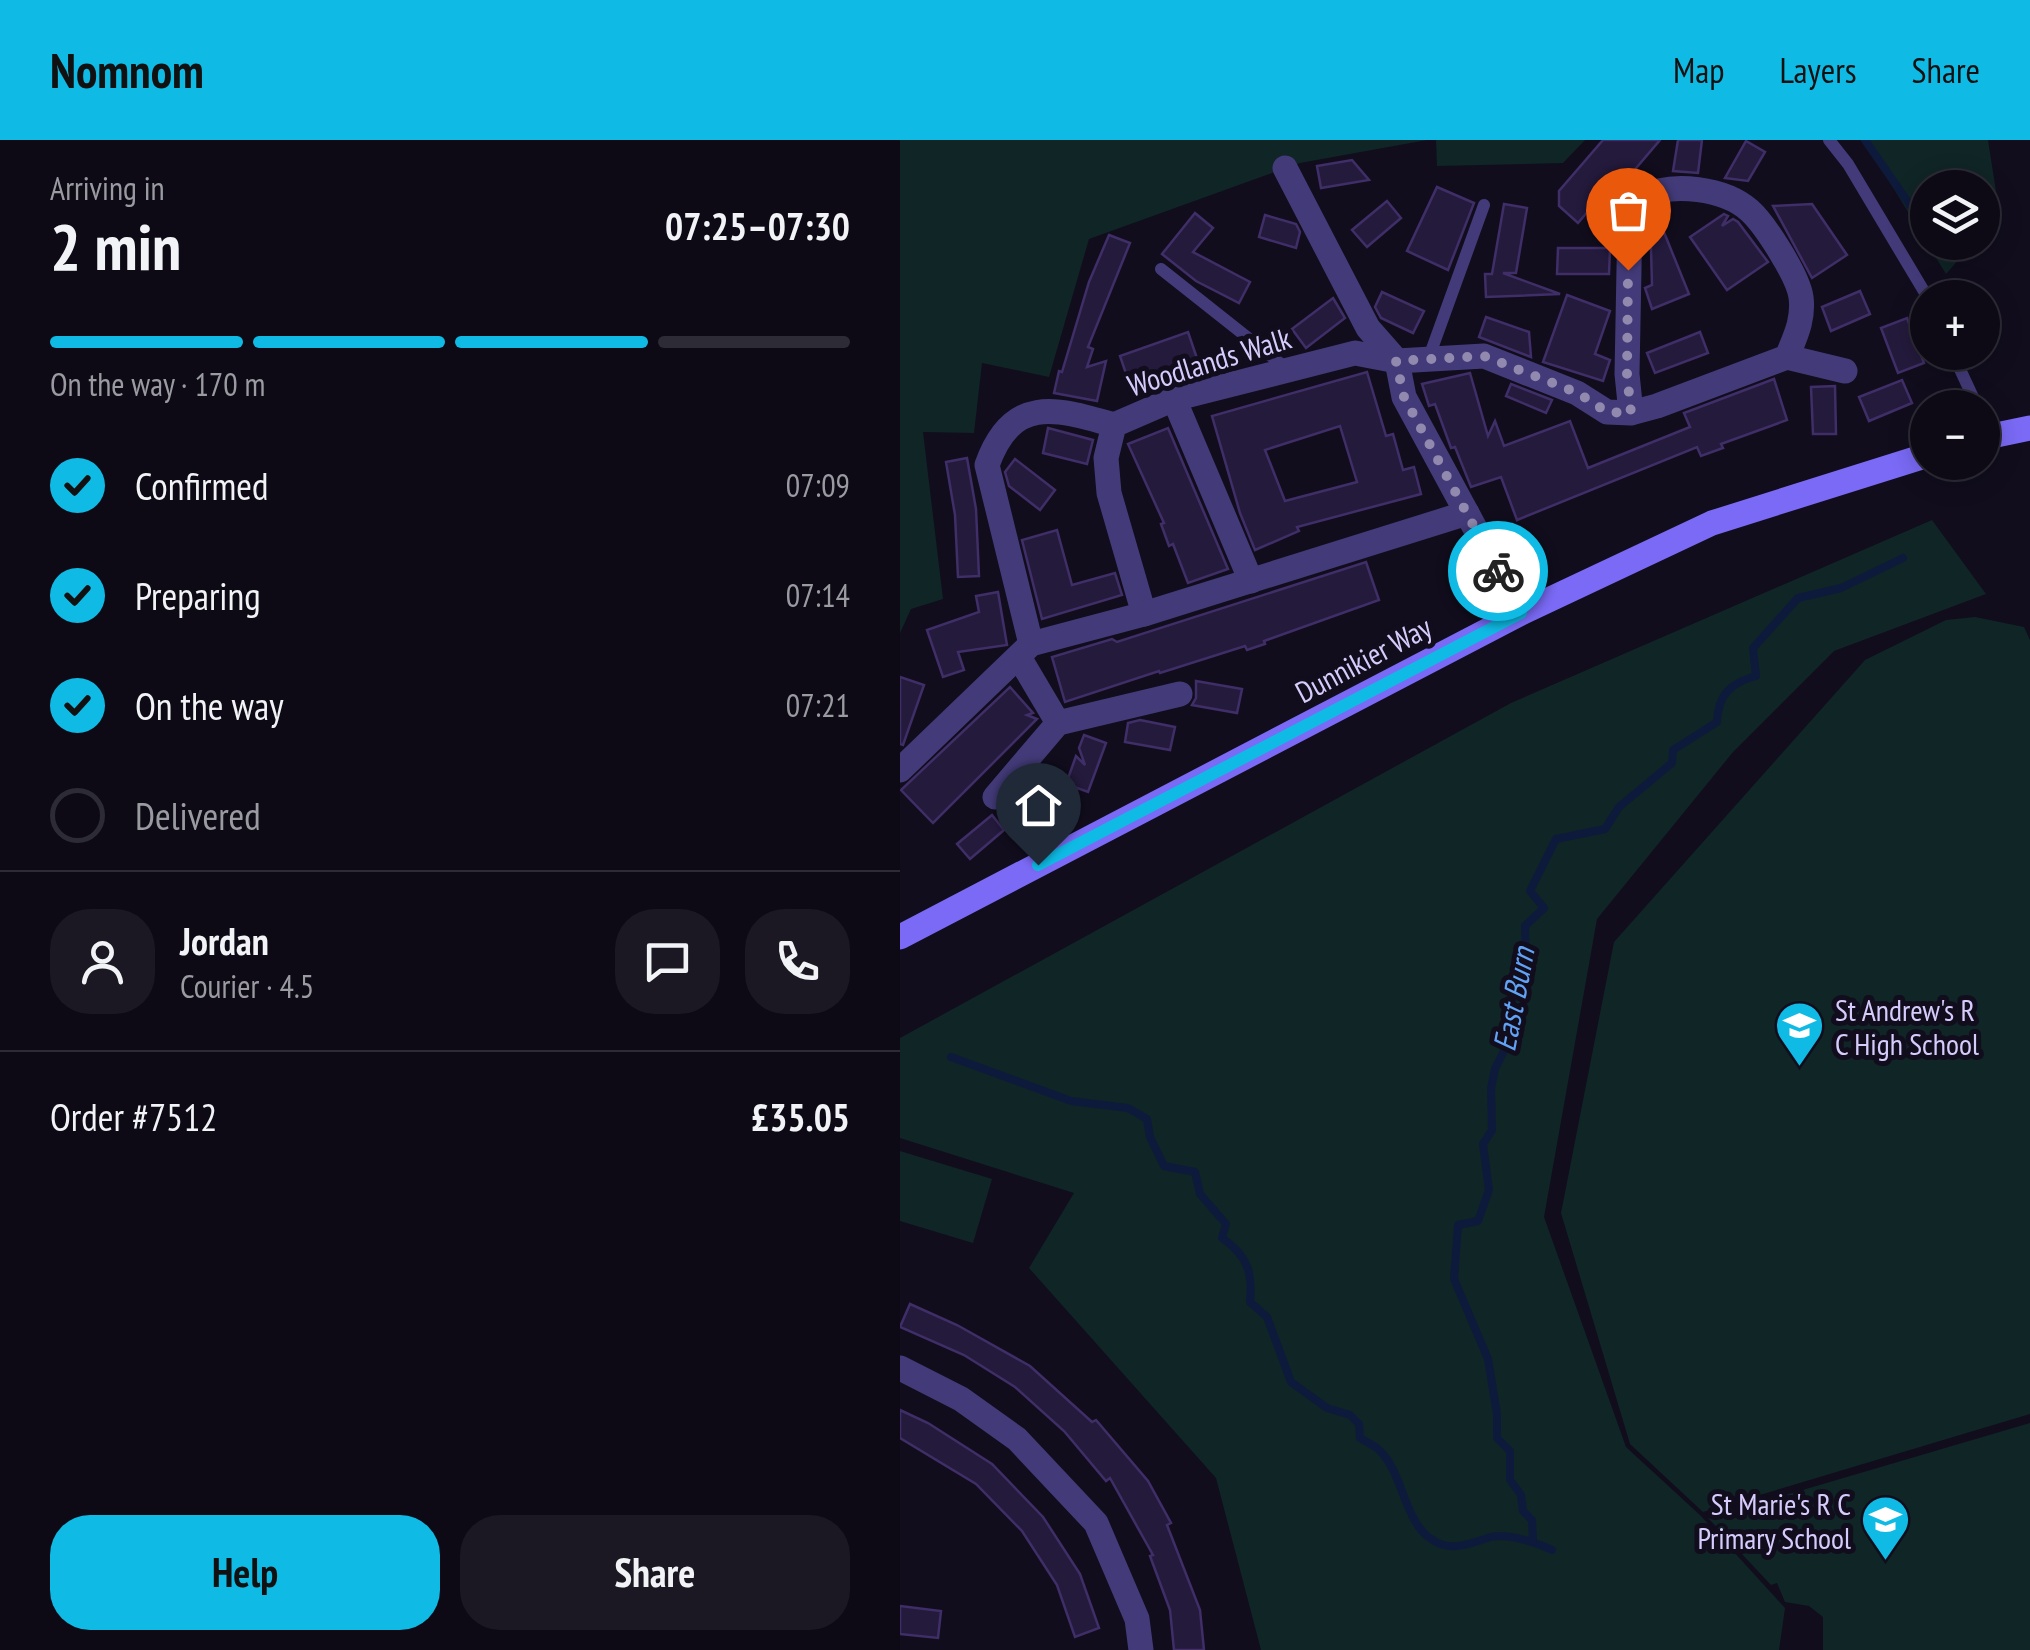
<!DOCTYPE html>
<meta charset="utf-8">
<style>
body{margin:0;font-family:"PT Sans Narrow",sans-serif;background:#1b1823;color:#f1f3f6;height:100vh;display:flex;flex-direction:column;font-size:38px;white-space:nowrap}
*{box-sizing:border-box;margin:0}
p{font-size:32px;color:#9a9aa1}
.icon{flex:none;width:55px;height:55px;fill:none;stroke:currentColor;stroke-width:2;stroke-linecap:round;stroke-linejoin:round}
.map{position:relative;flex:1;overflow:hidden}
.side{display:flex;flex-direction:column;background:#0d0a16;width:900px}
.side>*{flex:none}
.controls{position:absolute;left:1010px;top:30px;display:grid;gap:20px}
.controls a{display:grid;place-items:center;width:90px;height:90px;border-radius:50%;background:#0d0a16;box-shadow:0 5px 25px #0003,0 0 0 2px #2d2b35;font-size:50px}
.pin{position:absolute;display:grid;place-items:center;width:85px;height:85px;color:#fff;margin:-102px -42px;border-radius:50% 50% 50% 0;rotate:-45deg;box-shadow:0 0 10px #0007}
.pin .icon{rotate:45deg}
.courier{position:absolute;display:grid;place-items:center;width:100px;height:100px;margin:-50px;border:8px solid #0fbbe5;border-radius:50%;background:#fff;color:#222;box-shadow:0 2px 12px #0007}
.overview em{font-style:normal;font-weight:700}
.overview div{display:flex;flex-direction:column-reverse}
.overview{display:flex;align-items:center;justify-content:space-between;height:170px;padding:0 50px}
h1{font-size:65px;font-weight:700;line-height:75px}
.bar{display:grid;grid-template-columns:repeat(4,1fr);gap:15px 10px;align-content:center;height:120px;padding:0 50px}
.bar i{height:12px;border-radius:8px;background:#2d2b35}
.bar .selected{background:#0fbbe5}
.bar p{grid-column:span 4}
.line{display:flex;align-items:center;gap:25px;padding:0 50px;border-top:2px solid #2d2b35}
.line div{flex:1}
.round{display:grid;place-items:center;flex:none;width:105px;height:105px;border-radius:40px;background:#1b1823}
ol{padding:0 50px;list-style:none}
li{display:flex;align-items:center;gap:30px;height:110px}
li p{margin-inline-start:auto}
li .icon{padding:10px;border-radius:50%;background:#0fbbe5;color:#111;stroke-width:4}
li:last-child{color:#9a9aa1}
li i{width:55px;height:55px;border:5px solid #2d2b35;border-radius:50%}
.cta{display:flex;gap:20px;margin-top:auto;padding:20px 50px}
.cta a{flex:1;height:115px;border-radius:40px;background:#0fbbe5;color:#111;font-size:40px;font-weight:700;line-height:115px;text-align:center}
.cta a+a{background:#1b1823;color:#f1f3f6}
header{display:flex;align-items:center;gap:60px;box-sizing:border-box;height:140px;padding:0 50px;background:#0fbbe5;color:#111}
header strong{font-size:48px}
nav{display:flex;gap:55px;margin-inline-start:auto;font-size:35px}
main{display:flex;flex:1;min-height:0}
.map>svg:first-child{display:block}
.green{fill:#102526}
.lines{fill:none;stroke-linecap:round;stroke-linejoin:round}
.stream{stroke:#0e1a3b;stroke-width:8}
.building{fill:#241a3c;stroke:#3f2e67;stroke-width:2.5;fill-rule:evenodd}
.lane{stroke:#433b79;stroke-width:12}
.street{stroke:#433b79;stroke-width:25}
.secondary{stroke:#7a6af5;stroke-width:25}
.done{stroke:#9189ae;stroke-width:10;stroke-dasharray:0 18}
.route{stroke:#0fbbe5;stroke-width:12}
.labels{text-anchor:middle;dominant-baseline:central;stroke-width:10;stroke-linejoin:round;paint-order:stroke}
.street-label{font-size:30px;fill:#d6ccfc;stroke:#110d1d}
.poi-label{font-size:30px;fill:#d6ccfc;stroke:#110d1d;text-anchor:start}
.water-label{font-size:32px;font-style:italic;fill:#61a2f5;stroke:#110d1d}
</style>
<header>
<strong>Nomnom</strong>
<nav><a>Map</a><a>Layers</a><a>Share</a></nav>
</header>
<main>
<section class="side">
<div class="overview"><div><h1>2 min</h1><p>Arriving in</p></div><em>07:25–07:30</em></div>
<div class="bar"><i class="selected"></i><i class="selected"></i><i class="selected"></i><i></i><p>On the way · 170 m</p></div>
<ol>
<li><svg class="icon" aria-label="check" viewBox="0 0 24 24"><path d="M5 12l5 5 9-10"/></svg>Confirmed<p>07:09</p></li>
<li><svg class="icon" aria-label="check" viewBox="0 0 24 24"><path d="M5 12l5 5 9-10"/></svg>Preparing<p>07:14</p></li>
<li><svg class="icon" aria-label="check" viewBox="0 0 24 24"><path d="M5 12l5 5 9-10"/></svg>On the way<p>07:21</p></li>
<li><i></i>Delivered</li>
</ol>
<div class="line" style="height:180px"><a class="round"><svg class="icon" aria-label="person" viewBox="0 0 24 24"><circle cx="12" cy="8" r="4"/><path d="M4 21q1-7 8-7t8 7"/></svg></a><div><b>Jordan</b><p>Courier · 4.5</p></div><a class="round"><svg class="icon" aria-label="chat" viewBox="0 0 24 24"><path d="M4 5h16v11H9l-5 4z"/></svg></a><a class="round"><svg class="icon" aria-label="phone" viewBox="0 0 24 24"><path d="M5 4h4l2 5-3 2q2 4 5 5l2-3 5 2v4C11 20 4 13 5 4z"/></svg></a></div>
<div class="line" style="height:130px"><div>Order #7512</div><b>£35.05</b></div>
<div class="cta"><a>Help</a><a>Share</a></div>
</section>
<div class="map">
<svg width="1130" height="1510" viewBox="0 0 1130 1510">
<rect width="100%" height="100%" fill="#110d1d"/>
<g class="green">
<path d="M0,0H527L400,23L189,99L149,237L82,223L74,293L23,292L43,459L11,469L0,493Z"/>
<path d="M536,0H685L663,23L537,26Z"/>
<path d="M964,0H1088L1099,71L1083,90L1082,48H1028V102L1073,103L1046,134Z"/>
<path d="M1032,380L1086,454L934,511L833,612L697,779L644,1077L726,1307L801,1376L885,1468L879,1510H361L316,1338L129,1128L174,1053L0,998V898L611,563Z"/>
<path d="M1075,477L1124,487L1130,500V1274L803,1372L730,1304L661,1073L714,802L965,520L1046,480Z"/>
<path d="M0,1011L92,1039L73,1103L0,1081Z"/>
<path d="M1130,1283V1510H923V1477L909,1466L885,1462L877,1443L871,1445L808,1378Z"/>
</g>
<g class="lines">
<g class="stream">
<path d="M965,0L1028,91"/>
<path d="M51,917L171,961L228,968L247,979L250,997L264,1026L295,1032L300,1054L326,1084L322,1098C347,1115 353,1132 350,1162L367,1177L391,1242L427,1268L450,1275L459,1284L460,1298C466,1302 476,1306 480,1311C503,1333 504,1381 531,1399C552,1414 572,1402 591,1397C607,1393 638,1403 652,1410"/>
<path d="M633,1401L632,1380L623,1371L621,1355L610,1340V1311L597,1298V1274L588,1219L554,1139L558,1085L578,1081L589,1050L583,1004L592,990L591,948L595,929L610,899L608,875L626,819L625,786L644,768L630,751L656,699L705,689L719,667L772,623L773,610L817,582C818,555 830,543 856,536L853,508L898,458L941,448L1003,418"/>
</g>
</g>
<g class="building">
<path d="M703,0H760L714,54L707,49L678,83L659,66V51Z"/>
<path d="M778,0H802L798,33L773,31Z"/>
<path d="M846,1L865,12L848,41L825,38Z"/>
<path d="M452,20L469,40L421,48L417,26Z"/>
<path d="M537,47L574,63L548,130L507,111Z"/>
<path d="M487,61L501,78L467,107L452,90Z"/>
<path d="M604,64L627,68L616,133H603L660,154L586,157L585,134H592Z"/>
<path d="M912,64L947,115L912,138L873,66Z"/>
<path d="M755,70L789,154L752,169L745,148L752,145L750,74Z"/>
<path d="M295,73L313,88L293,112L350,142L339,163L296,141L262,114Z"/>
<path d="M824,74L828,76L822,86L833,79L838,82L868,122L827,150L790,97Z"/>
<path d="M365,75L396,84L400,92L396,108L359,97Z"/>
<path d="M209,95L230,103L188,207L193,209L187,227L206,221L197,261L154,253L159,231L162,232L189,142Z"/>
<path d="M658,108H710L709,134H657Z"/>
<path d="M960,151L970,174L931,191L922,167Z"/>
<path d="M482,152L524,171L513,193L481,178L475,167Z"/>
<path d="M667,155L710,171L695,214L710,220L703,241L643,222Z"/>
<path d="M433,158L445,178L406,208L392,189Z"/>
<path d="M586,177L629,192L631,217L579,197Z"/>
<path d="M1007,178L1024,223L998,233L981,188Z"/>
<path d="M288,192L302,233L234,257L220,216Z"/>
<path d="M800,192L808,213L755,233L747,213Z"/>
<path d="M467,232L486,296L493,294L503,330L514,327L521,354L397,387L399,391L355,410L340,373L312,276ZM440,286L457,342L385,361L365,310Z"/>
<path d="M570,233L588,296L595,281L604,306L670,281L688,328L790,287L784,273L874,239L887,280L821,304L823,308L801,316L797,307L617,380L601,337L571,347L555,307L551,308L535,264L529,266L522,244Z"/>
<path d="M1002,240L1012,263L969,281L959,257Z"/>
<path d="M611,244L652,260L646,273L606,256Z"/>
<path d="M935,246L936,294H913L911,247Z"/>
<path d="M148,288L193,300L187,324L143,313Z"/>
<path d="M268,288L328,429L288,443L273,404L269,406L261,384L264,383L228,304Z"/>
<path d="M67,318L76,369L79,436L58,437L55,375L46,322Z"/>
<path d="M115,319L155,350L140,370L109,346L105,332Z"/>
<path d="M157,390L172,445L215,433L222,455L142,479L122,400Z"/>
<path d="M466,422L479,460L364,501L365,504L347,510L345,506L260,533L259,531L165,562L152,517L212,499L217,502Z"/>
<path d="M98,452L107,505L58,512L64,530L43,537L27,490L79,472L76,456Z"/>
<path d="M0,537L24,545L3,605L0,604Z"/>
<path d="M296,541L342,549L337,573L292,565L296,558Z"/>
<path d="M110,547L133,573L127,575L137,579L33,683L1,650Z"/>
<path d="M240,580L275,587L270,610L225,602L228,583Z"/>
<path d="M184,595L206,603L188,652L166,644L176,616L185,625L179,608Z"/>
<path d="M139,631L148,634L130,683L108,674L113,661Z"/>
<path d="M92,675L104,690L70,719L57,704Z"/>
<path d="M10,1164L57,1185L130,1226L192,1282L196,1280L248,1341L271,1383L267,1385L300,1470L304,1510H274L270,1470L250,1416L253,1415L210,1338L206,1341L164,1291L115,1247L64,1215L0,1187Z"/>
<path d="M0,1270L28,1283L92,1324L143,1377L180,1434L199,1488L175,1497L157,1445L122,1391L76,1344L0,1298Z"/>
<path d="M0,1466L41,1471L38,1498L0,1494Z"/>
</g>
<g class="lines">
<g class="lane">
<path d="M929,0L948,24L1028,158"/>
<path d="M261,129L386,228"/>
<path d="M1052,212L1078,268"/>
<path d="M529,217L584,65"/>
</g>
<g class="street">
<path d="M385,28L468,188L497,221L504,257L621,473"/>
<path d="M887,217L945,231"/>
<path d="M274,259L351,441"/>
<path d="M244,474L209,353L206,318L214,285L274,259L455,213L497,221L584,216L677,253L707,272L731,273L757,266L887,217C895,197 904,180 901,157C898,136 865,84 849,70C825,49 772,41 744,57C738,61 734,69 730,76L727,234L731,273"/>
<path d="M131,504L87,325C112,255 155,268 214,285"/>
<path d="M119,517L158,583"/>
<path d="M0,630L131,504L244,474L567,373"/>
<path d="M95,657L158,583L280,554"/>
<path d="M0,1228L61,1259L117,1299L196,1383L237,1479L241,1510"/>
</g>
<g class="secondary">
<path d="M1082,298L1130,288"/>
<path d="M0,797L621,473L812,383L1028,315"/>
</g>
</g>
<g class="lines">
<path class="done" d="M598,431L504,257L496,221L584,216L678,253L707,272L731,273L727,234L728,130"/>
<path class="route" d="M138,725L621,473L598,431"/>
</g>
<defs>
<symbol id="school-pin" viewBox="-11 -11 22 30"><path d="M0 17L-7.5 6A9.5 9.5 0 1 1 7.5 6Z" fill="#0fbbe5" stroke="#110d1d"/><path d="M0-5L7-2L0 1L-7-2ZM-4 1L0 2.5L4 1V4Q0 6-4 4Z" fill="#fff"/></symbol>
</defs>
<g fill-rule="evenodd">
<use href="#school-pin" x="872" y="858" width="55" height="75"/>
<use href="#school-pin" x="958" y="1352" width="55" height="75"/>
</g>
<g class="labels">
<g class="street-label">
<text transform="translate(309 221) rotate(-17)">Woodlands Walk</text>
<text transform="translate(463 519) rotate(-28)">Dunnikier Way</text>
</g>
<g class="poi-label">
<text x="935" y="869">St Andrew's R<tspan x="935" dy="34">C High School</tspan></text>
<text x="951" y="1363" text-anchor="end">St Marie's R C<tspan x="951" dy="34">Primary School</tspan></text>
</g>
<g class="water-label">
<text transform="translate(613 859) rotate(-79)">East Burn</text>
</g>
</g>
</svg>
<div class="controls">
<a><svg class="icon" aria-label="layers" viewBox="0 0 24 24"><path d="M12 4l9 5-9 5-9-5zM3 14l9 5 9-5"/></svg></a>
<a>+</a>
<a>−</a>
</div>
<div class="pin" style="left:728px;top:130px;background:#ea580c"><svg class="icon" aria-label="bag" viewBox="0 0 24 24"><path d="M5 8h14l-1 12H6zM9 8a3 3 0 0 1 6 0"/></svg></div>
<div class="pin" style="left:138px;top:725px;background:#1f2937"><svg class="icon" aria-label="home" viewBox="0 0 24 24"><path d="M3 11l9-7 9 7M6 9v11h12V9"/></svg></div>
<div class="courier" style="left:598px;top:431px"><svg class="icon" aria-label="bike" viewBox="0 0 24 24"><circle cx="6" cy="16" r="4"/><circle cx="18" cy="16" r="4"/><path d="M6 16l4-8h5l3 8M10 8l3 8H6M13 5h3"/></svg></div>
</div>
</main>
